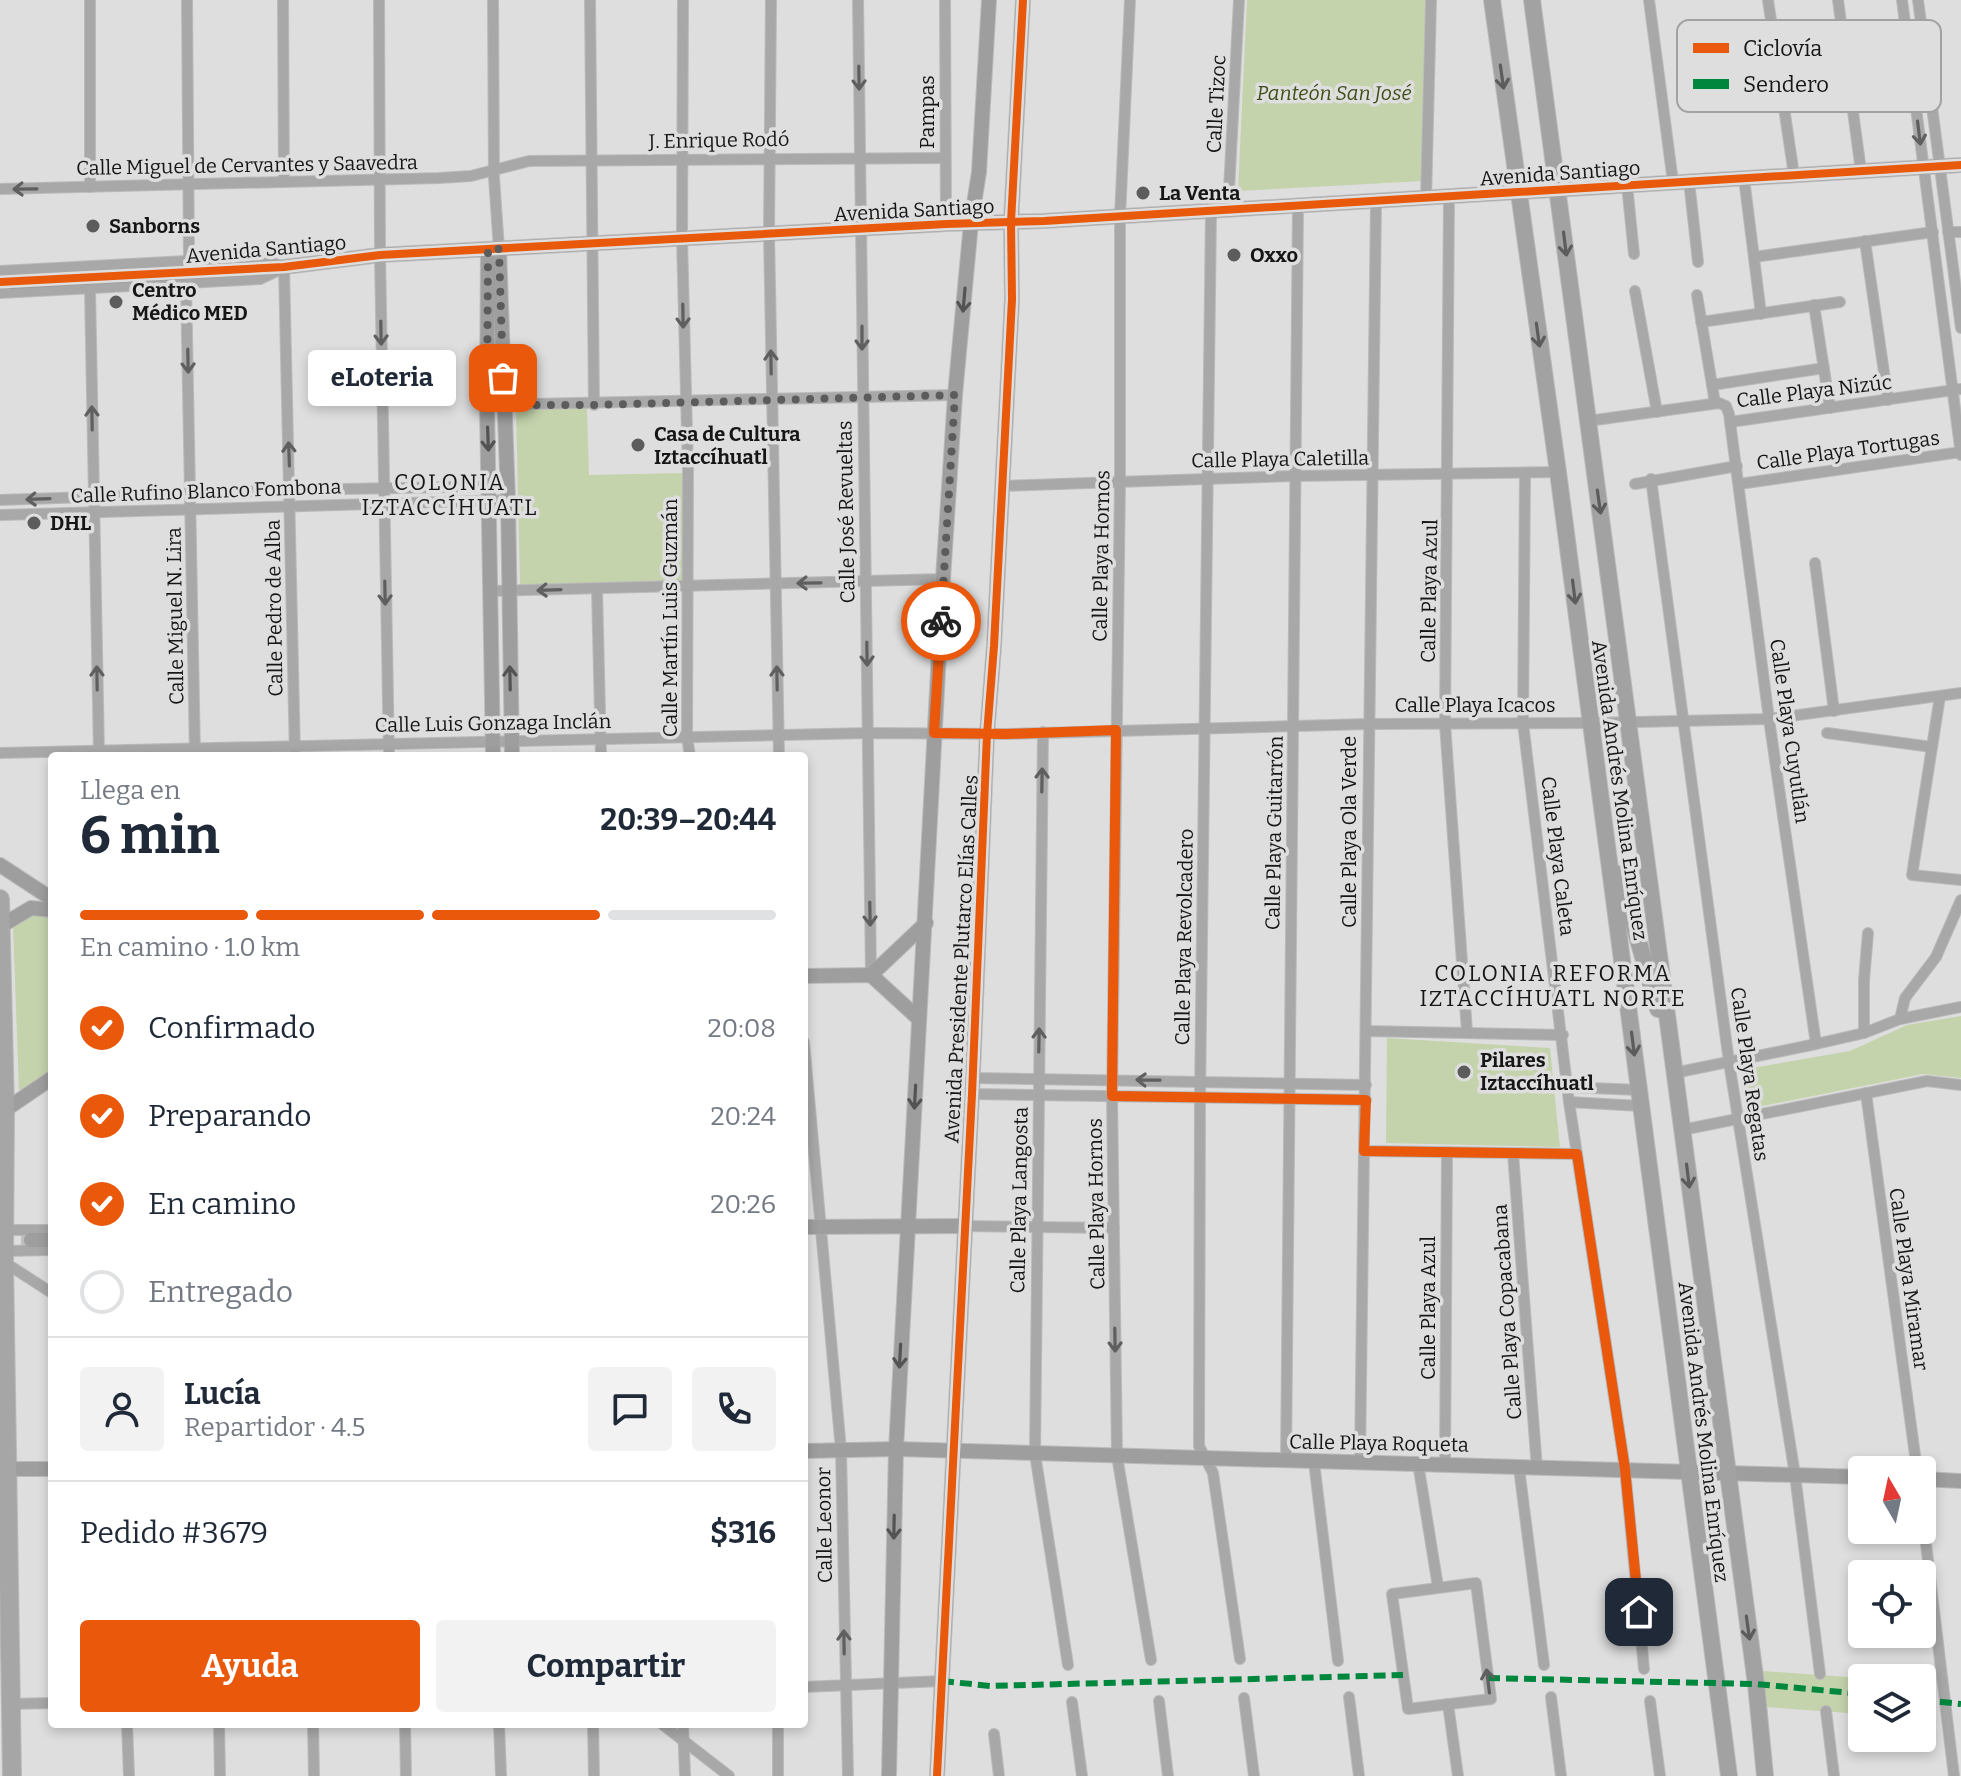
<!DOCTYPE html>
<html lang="es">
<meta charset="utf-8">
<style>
body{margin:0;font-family:Bitter,serif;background:#f2f2f3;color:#1f2937;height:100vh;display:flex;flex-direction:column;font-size:30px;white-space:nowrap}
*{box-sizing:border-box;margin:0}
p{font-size:26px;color:#747a83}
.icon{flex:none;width:44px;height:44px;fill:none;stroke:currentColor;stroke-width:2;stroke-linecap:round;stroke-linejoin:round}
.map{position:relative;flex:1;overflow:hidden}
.sheet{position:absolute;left:48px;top:752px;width:760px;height:976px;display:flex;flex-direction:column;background:#fff;border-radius:8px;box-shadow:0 4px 12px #0003}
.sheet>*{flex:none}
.needle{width:52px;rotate:351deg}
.buttons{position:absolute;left:1848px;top:1456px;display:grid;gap:16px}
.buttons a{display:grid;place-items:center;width:88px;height:88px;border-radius:8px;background:#fff;box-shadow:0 4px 12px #0003;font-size:40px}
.pin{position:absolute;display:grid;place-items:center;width:68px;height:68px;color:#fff;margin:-34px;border-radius:16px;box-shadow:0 4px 12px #0006}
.courier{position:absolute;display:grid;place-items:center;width:80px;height:80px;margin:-40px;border:6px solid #ea580c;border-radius:50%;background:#fff;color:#222;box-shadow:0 2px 10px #0007}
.bubble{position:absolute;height:56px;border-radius:8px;background:#fff;box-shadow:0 4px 12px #0003;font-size:26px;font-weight:700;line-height:56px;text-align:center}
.headline em{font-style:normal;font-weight:700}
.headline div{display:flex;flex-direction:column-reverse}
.headline{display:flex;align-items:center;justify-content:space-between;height:136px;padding:0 32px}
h1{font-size:52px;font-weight:700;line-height:60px}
.bar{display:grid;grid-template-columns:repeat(4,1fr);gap:12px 8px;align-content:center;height:96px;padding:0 32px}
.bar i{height:10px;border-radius:6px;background:#e0e1e3}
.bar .on{background:#ea580c}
.bar p{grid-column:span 4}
.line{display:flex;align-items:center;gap:20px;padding:0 32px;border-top:2px solid #e0e1e3}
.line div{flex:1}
.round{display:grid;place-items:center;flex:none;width:84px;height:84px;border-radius:8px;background:#f2f2f3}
ol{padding:0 32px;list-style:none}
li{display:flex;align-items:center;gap:24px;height:88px}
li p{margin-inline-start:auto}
li .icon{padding:8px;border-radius:50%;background:#ea580c;color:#fff;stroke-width:4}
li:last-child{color:#747a83}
li i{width:44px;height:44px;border:4px solid #e0e1e3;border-radius:50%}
.primary-button{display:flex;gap:16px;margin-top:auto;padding:16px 32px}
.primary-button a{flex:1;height:92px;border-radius:8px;background:#ea580c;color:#fff;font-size:32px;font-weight:700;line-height:92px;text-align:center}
.primary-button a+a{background:#f2f2f3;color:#1f2937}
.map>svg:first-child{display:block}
.green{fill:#c4d3ac}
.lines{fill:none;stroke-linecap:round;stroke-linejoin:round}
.secondary-tunnel{stroke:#c0c0c1;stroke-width:14;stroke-dasharray:14 7;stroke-linecap:butt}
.street-casing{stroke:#bababb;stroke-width:12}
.secondary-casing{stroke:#bababb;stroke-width:16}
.primary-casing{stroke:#bababb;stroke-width:18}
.highway-casing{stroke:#bababb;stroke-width:20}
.street{stroke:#a8a8a9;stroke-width:10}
.secondary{stroke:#9e9e9e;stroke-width:14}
.primary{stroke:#a2a2a2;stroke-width:16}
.highway{stroke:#a7a6a6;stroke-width:18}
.quiet{stroke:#00873e;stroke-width:6;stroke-dasharray:12 6;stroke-linecap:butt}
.cycleway-casing{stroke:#dededf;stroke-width:13}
.cycleway{stroke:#e8590c;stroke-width:8}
.oneway{stroke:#5c5c5c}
.oneway2{stroke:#5f5f60}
.oneway3{stroke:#535354}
.done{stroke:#5c5c5d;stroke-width:8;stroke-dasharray:0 14.4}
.route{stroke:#ea580c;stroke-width:10}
.poi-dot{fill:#5c5c5d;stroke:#dededf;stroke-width:3}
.labels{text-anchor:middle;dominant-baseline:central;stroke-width:7;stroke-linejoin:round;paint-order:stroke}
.park-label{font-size:20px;font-style:italic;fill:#3d4f15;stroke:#dededf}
.street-label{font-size:20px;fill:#161617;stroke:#dededf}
.poi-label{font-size:20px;font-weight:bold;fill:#161617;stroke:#dededf;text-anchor:start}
.neighbourhood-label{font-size:22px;letter-spacing:2px;fill:#161617;stroke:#dededf}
.key{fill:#dededf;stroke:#a2a2a3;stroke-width:2}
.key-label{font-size:22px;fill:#161617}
</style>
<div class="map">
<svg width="1961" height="1776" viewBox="0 0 1961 1776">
<rect width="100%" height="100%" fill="#dededf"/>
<g class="green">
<path d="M1247,0H1429L1423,181L1238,191Z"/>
<path d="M587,407L589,475L682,473L684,582L520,585L516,409Z"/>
<path d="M52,913V1075L27,1090H19L13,926L27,914Z"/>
<path d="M1961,1016V1078L1923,1074L1748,1109L1741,1070L1850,1051L1907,1025Z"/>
<path d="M1387,1038L1550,1048L1560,1147L1386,1143Z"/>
<path d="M1762,1671L1862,1678V1714L1766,1707Z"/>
</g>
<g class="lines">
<path class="secondary-tunnel" d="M0,1240H31"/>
<defs>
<g id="street">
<path d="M187,0L189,261"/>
<path d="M283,0L284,182"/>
<path d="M379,0L380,255L389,756"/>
<path d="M493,0L494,178L499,249"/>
<path d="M590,0L594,405"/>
<path d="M683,0L682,238L688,472L687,737L690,756"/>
<path d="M771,0L769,234L779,756"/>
<path d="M858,0L871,975"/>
<path d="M945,0L946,224"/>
<path d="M1130,0L1120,217V481L1112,1096L1117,1456L1151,1660"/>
<path d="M1649,0L1673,182"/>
<path d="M1768,0L1794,175"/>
<path d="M1838,0L1861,171"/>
<path d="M1902,0L1961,455"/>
<path d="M1918,0L1961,328"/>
<path d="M1744,178L1761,314"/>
<path d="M1689,181L1698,262"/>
<path d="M1627,185L1634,254"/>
<path d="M90,187V0"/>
<path d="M0,189L439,178L471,176L529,161L945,158"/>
<path d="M1449,197L1445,724L1467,1032"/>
<path d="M1426,199L1431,0"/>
<path d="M1228,209L1239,0"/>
<path d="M1211,211L1200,1098L1199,1446L1213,1473L1240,1659"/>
<path d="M1948,232H1961"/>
<path d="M1865,241L1888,400"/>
<path d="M1754,257L1933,232"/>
<path d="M284,267L295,756"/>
<path d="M0,271L260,257L278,265"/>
<path d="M186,283L195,756"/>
<path d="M90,289L99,754"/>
<path d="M1635,291L1657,412"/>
<path d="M0,293L260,279L279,270"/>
<path d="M1697,295L1715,403"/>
<path d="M1814,305L1830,408"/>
<path d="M1701,322L1840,302"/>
<path d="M1712,385L1824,368"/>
<path d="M487,405L955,395"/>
<path d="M1588,421L1719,403L1726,406L1729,414L1769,719L1816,1044"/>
<path d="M1730,422L1961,389"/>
<path d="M1525,474L1523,723L1569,1102L1625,1469L1644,1669"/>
<path d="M1651,479L1729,1062L1795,1475L1820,1674"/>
<path d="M1635,484L1737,466"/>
<path d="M1739,484L1961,452"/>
<path d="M1002,486L1294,476L1558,472"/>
<path d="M0,500L290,490L507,486"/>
<path d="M0,515L508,500"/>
<path d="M1815,563L1834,711"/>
<path d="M597,589L601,756"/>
<path d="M490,591L943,579"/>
<path d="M1940,696L1912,875L1961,880"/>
<path d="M1043,732L1035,1454L1068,1665"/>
<path d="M1827,733L1932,747"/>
<path d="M0,753L868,733L1006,734L1368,724L1591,723L1769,719L1961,693"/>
<path d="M1900,1019L1905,998L1936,957L1961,900"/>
<path d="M1366,1031L1563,1035"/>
<path d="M1864,1033V980L1868,933"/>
<path d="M804,1042L841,1450L848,1776"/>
<path d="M1674,1073L1816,1044L1864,1033L1900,1019L1961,1007"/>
<path d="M972,1078L1366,1085"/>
<path d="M1567,1087L1639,1090"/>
<path d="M1866,1093L1917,1470"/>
<path d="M972,1094L1366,1100"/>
<path d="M1569,1102L1641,1106"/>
<path d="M1682,1130L1927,1081L1961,1085"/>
<path d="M1364,1151L1577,1154"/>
<path d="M1513,1153L1537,1469"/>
<path d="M963,1226L1114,1228"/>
<path d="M4,1230H52"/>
<path d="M4,1251L52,1250"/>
<path d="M4,1262L52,1293"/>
<path d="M1286,1461L1298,206"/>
<path d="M1314,1462L1338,1661"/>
<path d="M1360,1462L1376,202"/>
<path d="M1418,1463L1438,1587"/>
<path d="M1445,1464L1447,1152"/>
<path d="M1519,1468L1544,1665"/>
<path d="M1922,1511L1954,1776"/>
<path d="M1476,1583L1491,1699L1408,1709L1392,1594Z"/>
<path d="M804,1687L942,1681"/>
<path d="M1349,1697L1359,1776"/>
<path d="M1551,1697L1561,1776"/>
<path d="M1244,1698L1254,1776"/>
<path d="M1159,1701L1168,1776"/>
<path d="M1650,1701L1660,1776"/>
<path d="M1072,1702L1082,1776"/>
<path d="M11,1704L52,1703"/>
<path d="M1448,1704L1458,1776"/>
<path d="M1826,1711L1834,1776"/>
<path d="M127,1724L129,1776"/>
<path d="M219,1724L220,1776"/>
<path d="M313,1724L314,1776"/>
<path d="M405,1724L406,1776"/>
<path d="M499,1724L501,1776"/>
<path d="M593,1724L594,1776"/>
<path d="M662,1724L729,1776"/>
<path d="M683,1724L685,1776"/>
<path d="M778,1724V1776"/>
<path d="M994,1734L999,1776"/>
</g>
<g id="secondary">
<path d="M488,249L487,405L493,756"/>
<path d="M499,249L508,500L512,756"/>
<path d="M12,282L284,267L380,255L946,224L1044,221L1961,165"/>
<path d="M0,865L52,899"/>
<path d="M1,926L31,908L52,910"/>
<path d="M871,975L926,923"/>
<path d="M804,976L871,975L919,1019"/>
<path d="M5,1110L52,1078"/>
<path d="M804,1227L963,1226"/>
<path d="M31,1240H52"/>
<path d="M804,1451L896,1449L1862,1477"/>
<path d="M7,1469H52"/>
<path d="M1922,1479L1961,1481"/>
<path d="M889,1776L896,1449L943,579L955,395L971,223L979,172L989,0"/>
<path d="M937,1776L972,1094L987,734L994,646L1012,299L1011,222L1023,0"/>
</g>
<g id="primary">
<path d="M1492,0L1558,472L1729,1776"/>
<path d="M1532,0L1756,1684L1765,1776"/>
<path d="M1619,874L1658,1009"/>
</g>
<path id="highway" d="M0,899L5,1110L4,1262L12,1776"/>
</defs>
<use href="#street" class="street-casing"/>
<use href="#secondary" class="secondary-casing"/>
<use href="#primary" class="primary-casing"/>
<use href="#highway" class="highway-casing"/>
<use href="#street" class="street"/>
<use href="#secondary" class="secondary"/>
<use href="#primary" class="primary"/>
<use href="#highway" class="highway"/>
<g class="quiet">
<path d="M1488,1678L1756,1684L1862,1694"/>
<path d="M942,1681L990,1686L1403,1675"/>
<path d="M1922,1700L1961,1704"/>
</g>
<defs>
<g id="cycleway">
<path d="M0,282L284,267L380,255L946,224L1044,221L1961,165"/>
<path d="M937,1776L972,1094L987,734L994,646L1012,299L1011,222L1023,0"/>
</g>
</defs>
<use href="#cycleway" class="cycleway-casing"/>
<use href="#cycleway" class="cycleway"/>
</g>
<defs><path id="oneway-shaft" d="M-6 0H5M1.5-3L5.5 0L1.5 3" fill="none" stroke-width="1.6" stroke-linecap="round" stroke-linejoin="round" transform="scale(2)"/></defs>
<g class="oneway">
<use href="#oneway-shaft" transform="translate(1502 77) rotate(82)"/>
<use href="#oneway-shaft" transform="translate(1565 244) rotate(83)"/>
<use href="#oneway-shaft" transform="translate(1538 335) rotate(82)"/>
<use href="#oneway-shaft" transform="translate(1599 502) rotate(82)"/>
<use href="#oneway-shaft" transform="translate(1574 592) rotate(83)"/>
<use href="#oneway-shaft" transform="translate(1633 1044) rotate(83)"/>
<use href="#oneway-shaft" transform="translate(1688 1176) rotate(83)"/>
<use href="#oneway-shaft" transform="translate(1748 1628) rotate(82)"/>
</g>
<g class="oneway2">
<use href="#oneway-shaft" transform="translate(859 78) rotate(89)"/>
<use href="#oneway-shaft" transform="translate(1919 133) rotate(83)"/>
<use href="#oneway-shaft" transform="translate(25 189) rotate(179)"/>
<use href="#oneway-shaft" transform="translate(683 316) rotate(89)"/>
<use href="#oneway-shaft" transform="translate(381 333) rotate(89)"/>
<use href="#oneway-shaft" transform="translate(862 338) rotate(90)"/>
<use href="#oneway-shaft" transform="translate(188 361) rotate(89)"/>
<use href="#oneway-shaft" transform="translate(771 362) rotate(-91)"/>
<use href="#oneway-shaft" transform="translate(92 418) rotate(-91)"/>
<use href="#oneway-shaft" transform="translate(289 454) rotate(-92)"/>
<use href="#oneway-shaft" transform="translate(38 499) rotate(178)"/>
<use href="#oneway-shaft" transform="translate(809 583) rotate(179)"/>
<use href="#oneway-shaft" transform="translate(549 590) rotate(178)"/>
<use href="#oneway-shaft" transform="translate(385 593) rotate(89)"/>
<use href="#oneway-shaft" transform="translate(867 654) rotate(89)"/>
<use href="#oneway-shaft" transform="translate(97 678) rotate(-91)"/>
<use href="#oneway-shaft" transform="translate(777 678) rotate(-91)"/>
<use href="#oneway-shaft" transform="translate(1042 780) rotate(-89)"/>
<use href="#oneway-shaft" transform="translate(870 914) rotate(89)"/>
<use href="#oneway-shaft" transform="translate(1039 1040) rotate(-89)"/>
<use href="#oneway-shaft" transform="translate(1148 1080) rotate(-179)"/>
<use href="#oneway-shaft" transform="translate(1115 1340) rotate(89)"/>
<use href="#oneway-shaft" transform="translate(844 1642) rotate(-91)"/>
<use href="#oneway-shaft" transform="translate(1488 1681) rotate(-97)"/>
</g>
<g class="oneway3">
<use href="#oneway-shaft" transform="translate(964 300) rotate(95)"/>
<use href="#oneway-shaft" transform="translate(488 439) rotate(88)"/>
<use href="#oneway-shaft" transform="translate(510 678) rotate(-91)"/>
<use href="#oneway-shaft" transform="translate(915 1097) rotate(93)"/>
<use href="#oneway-shaft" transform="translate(900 1356) rotate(93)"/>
<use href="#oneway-shaft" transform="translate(894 1527) rotate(91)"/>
</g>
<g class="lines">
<path class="done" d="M503,378L499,249H488L487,405H594L955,395L941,621"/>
<path class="route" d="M941,621L934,733L1006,734L1116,730L1112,1096L1366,1100L1364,1151L1577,1154L1625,1469L1639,1612"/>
</g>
<g class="poi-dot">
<circle cx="1143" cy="193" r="8"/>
<circle cx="93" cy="226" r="8"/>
<circle cx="1234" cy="255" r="8"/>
<circle cx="116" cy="302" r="8"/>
<circle cx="638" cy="445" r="8"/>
<circle cx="34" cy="523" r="8"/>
<circle cx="1464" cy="1072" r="8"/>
</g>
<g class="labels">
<g class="park-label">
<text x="1334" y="93">Panteón San José</text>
</g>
<g class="street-label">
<text transform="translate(1216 104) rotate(-87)">Calle Tizoc</text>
<text transform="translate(927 112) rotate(-90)">Pampas</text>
<text transform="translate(719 140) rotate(-1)">J. Enrique Rodó</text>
<text transform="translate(247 165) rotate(-1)">Calle Miguel de Cervantes y Saavedra</text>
<text transform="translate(1560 173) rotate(-4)">Avenida Santiago</text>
<text transform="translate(914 210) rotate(-3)">Avenida Santiago</text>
<text transform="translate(266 249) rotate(-5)">Avenida Santiago</text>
<text transform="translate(1814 391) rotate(-7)">Calle Playa Nizúc</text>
<text transform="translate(1848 450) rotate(-8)">Calle Playa Tortugas</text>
<text transform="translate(1280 459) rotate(-1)">Calle Playa Caletilla</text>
<text transform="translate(206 491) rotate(-2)">Calle Rufino Blanco Fombona</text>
<text transform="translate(846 512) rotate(-91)">Calle José Revueltas</text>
<text transform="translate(1101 556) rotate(-89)">Calle Playa Hornos</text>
<text transform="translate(1429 591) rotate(-89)">Calle Playa Azul</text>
<text transform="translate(274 608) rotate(-91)">Calle Pedro de Alba</text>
<text transform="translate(175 616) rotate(-91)">Calle Miguel N. Lira</text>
<text transform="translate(670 618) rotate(-90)">Calle Martín Luis Guzmán</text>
<text x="1475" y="705">Calle Playa Icacos</text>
<text transform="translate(493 723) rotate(-1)">Calle Luis Gonzaga Inclán</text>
<text transform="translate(1790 731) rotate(82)">Calle Playa Cuyutlán</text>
<text transform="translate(1620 790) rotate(82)">Avenida Andrés Molina Enríquez</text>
<text transform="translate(1349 832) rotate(-90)">Calle Playa Ola Verde</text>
<text transform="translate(1274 833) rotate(-89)">Calle Playa Guitarrón</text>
<text transform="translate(1558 856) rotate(83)">Calle Playa Caleta</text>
<text transform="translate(1184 937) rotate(-89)">Calle Playa Revolcadero</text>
<text transform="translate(961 959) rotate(-87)">Avenida Presidente Plutarco Elías Calles</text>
<text transform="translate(1750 1074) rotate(82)">Calle Playa Regatas</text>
<text transform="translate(1019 1200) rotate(-89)">Calle Playa Langosta</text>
<text transform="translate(1096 1204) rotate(-91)">Calle Playa Hornos</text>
<text transform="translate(1909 1279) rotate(82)">Calle Playa Miramar</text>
<text transform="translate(1428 1308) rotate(-90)">Calle Playa Azul</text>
<text transform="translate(1507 1312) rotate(-94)">Calle Playa Copacabana</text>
<text transform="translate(1704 1432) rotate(83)">Avenida Andrés Molina Enríquez</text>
<text transform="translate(1379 1443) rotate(1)">Calle Playa Roqueta</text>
<text transform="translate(824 1525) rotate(-91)">Calle Leonor</text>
</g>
<g class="poi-label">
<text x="1159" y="193">La Venta</text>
<text x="109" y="226">Sanborns</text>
<text x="1250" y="255">Oxxo</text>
<text x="132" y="290">Centro<tspan x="132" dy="23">Médico MED</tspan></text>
<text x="654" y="434">Casa de Cultura<tspan x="654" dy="23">Iztaccíhuatl</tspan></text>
<text x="50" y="523">DHL</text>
<text x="1480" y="1060">Pilares<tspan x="1480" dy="23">Iztaccíhuatl</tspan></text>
</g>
<g class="neighbourhood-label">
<text x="450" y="482">COLONIA<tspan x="450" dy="25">IZTACCÍHUATL</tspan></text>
<text x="1553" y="973">COLONIA REFORMA<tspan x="1553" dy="25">IZTACCÍHUATL NORTE</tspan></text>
</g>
</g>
<rect x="1677" y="20" width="264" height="92" rx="12" class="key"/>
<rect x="1693" y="43" width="36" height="10" fill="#e8590c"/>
<rect x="1693" y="79" width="36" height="10" fill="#00873e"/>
<g class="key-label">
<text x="1743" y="56">Ciclovía</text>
<text x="1743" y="92">Sendero</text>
</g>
</svg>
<div class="buttons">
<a><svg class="needle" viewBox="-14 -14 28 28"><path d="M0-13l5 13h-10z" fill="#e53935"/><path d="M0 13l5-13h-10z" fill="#747a83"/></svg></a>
<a><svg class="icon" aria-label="locate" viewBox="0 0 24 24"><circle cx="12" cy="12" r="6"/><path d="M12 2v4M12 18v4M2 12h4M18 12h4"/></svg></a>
<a><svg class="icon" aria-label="layers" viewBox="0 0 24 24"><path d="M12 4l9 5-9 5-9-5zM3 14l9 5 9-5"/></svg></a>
</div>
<div class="pin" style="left:503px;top:378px;background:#ea580c"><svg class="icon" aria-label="bag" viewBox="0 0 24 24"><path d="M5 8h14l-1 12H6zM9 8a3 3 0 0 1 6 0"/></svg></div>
<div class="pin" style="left:1639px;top:1612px;background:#1f2937"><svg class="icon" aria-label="home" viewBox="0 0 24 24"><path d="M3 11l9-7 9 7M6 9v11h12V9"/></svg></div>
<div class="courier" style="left:941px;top:621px"><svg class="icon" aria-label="bike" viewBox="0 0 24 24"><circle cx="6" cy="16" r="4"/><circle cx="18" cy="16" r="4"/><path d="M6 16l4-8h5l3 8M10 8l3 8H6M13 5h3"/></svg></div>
<div class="bubble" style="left:308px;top:350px;width:148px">eLoteria</div>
<section class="sheet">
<div class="headline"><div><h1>6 min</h1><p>Llega en</p></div><em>20:39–20:44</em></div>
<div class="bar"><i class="on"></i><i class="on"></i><i class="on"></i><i></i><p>En camino · 1.0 km</p></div>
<ol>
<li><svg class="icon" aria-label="check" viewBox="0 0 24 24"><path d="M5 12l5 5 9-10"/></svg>Confirmado<p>20:08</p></li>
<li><svg class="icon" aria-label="check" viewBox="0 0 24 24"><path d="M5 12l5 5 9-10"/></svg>Preparando<p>20:24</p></li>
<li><svg class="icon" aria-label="check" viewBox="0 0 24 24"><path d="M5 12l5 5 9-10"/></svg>En camino<p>20:26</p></li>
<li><i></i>Entregado</li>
</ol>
<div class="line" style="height:144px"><a class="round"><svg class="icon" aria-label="person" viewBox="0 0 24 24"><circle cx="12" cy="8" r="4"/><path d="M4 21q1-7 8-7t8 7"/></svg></a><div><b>Lucía</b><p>Repartidor · 4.5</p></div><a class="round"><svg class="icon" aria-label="chat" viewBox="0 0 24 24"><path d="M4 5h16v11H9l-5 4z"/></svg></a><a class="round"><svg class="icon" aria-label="phone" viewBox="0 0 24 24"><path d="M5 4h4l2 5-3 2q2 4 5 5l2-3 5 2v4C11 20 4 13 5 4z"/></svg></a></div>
<div class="line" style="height:104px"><div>Pedido #3679</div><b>$316</b></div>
<div class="primary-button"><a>Ayuda</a><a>Compartir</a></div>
</section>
</div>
